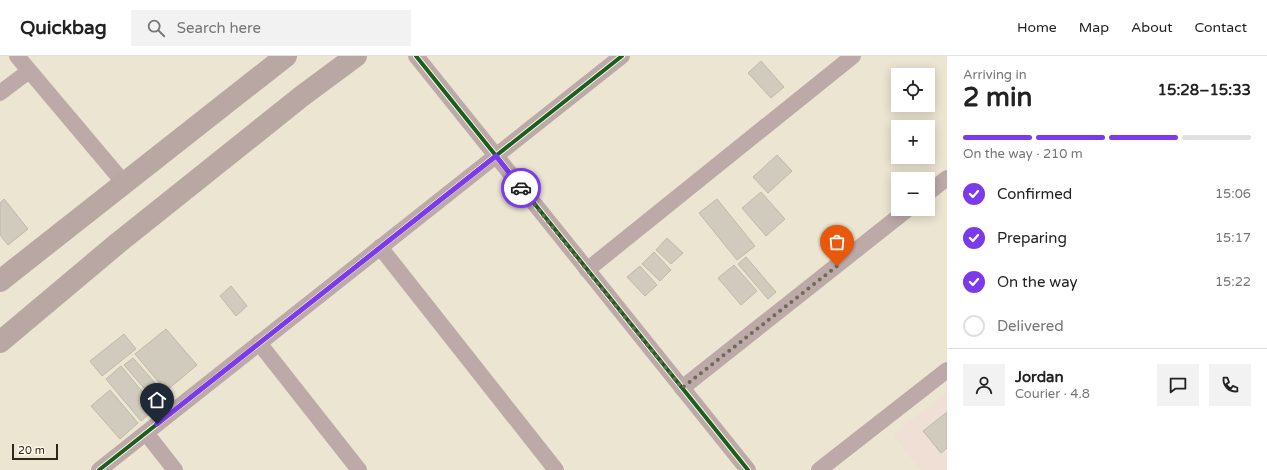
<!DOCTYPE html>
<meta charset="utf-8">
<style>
body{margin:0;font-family:"Varela Round",sans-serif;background:#f2f2f2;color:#222;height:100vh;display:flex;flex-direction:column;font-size:15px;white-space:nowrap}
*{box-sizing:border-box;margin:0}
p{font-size:13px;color:#767676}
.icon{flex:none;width:22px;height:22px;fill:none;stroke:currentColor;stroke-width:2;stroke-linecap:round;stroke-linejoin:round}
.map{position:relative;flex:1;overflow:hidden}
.side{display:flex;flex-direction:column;background:#fff;width:320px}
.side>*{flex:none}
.buttons{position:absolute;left:891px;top:12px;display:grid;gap:8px}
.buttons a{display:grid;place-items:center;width:44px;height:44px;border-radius:0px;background:#fff;box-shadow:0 2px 10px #0003;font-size:20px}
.scale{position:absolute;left:12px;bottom:10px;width:46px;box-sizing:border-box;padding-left:4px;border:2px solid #2d281b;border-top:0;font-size:11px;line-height:14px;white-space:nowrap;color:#2d281b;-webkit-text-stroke:3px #fdf8ea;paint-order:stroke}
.pin{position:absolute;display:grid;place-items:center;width:34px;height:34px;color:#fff;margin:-41px -17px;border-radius:50% 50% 50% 0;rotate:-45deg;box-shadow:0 0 4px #0007}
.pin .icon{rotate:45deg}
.courier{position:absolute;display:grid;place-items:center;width:40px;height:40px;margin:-20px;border:3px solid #7c3aed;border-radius:50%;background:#fff;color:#222;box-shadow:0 1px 5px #0007}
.overview em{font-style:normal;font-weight:800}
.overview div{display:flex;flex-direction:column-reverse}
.overview{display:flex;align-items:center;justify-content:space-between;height:68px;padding:0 16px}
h1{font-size:26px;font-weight:800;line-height:30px}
.bar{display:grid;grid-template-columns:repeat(4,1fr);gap:6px 4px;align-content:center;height:48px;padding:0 16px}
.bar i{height:5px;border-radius:3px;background:#e0e0e0}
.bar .on{background:#7c3aed}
.bar p{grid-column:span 4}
.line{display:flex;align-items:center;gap:10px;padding:0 16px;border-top:1px solid #e0e0e0}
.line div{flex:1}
.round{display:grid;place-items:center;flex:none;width:42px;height:42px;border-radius:0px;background:#f2f2f2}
ol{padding:0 16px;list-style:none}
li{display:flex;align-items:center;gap:12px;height:44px}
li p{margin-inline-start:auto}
li .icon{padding:4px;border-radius:50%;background:#7c3aed;color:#fff;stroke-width:4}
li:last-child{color:#767676}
li i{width:22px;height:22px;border:2px solid #e0e0e0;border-radius:50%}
header{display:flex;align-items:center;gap:24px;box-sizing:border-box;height:56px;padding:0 20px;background:#fff;border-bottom:1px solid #e0e0e0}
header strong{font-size:19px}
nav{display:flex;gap:22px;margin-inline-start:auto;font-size:14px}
.search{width:280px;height:36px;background:#f2f2f2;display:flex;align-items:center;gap:10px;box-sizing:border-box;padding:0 14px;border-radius:0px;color:#767676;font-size:15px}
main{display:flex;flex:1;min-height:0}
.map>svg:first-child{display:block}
.education{fill:#f0dfd4}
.building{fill:#d0cbbc;stroke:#beb9aa}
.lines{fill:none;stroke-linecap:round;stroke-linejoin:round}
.street{stroke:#bca9a8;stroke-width:16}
.secondary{stroke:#b9a7a4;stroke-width:22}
.cycleway-casing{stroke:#fdf8ea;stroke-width:6}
.cycleway{stroke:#1b5e20;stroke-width:4}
.done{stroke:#706a5b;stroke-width:4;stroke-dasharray:0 7.2}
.route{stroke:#7c3aed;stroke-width:5}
</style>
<header>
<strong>Quickbag</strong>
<div class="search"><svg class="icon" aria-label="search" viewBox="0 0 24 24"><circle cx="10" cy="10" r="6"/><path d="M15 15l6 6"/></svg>Search here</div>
<nav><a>Home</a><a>Map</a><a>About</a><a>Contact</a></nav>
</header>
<main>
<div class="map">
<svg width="947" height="414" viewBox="0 0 947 414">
<rect width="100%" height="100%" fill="#ece5d2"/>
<path class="education" d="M947,336V414H921L893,379Z"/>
<g class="building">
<path d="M761,5L784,31L771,42L748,17Z"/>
<path d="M777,99L792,115L768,137L753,121Z"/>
<path d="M761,136L785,163L766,180L742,152Z"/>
<path d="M4,143L28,173L8,189L0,179V147Z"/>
<path d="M717,143L755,190L737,204L699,157Z"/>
<path d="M667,182L683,197L671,208L656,194Z"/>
<path d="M654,196L671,214L660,225L642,208Z"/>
<path d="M746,201L776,236L768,243L738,208Z"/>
<path d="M734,209L757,235L741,249L718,222Z"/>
<path d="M640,210L657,229L645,240L627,221Z"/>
<path d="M231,230L247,250L236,260L220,240Z"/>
<path d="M166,273L197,309L166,335L135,298Z"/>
<path d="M124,278L136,293L102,320L90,305Z"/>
<path d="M133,302L166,339L157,347L124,309Z"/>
<path d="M121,310L156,352L141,365L106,323Z"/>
<path d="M110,334L138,367L120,383L91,350Z"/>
<path d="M947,356V392L941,397L923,375Z"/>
</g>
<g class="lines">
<g class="street">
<path d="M17,0L124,127"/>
<path d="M416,0L748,414"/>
<path d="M0,37L29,15"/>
<path d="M928,137L947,122"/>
<path d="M380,191L556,414"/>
<path d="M587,214L853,0"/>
<path d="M259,287L359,414"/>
<path d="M682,332L908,153"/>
<path d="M146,377L175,414"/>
<path d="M99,414L622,0"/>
<path d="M819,414L947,314"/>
</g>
<g class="secondary">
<path d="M0,225L286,0"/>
<path d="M0,286L118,187L302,40L356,0"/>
</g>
<defs>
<g id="cycleway">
<path d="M416,0L748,414"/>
<path d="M99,414L622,0"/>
</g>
</defs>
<use href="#cycleway" class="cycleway-casing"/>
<use href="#cycleway" class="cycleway"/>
</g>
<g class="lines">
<path class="done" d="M521,132L682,332L837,210"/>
<path class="route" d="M157,368L496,100L521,132"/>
</g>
</svg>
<div class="buttons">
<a><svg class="icon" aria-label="locate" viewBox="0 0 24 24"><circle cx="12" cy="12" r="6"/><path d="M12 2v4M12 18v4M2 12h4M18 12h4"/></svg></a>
<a>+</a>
<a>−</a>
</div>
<div class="scale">20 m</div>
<div class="pin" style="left:837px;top:210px;background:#ea580c"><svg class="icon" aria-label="bag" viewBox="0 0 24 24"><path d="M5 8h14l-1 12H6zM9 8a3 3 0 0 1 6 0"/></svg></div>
<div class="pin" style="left:157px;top:368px;background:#1f2937"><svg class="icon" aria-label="home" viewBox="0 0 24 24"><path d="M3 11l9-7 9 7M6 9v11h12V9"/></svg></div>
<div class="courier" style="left:521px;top:132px"><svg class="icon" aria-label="car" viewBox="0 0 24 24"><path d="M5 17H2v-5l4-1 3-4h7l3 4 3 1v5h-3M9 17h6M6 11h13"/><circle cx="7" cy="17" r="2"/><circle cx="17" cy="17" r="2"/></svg></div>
</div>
<section class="side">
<div class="overview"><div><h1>2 min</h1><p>Arriving in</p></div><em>15:28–15:33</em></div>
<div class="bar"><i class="on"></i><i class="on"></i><i class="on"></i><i></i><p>On the way · 210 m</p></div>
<ol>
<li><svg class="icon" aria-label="check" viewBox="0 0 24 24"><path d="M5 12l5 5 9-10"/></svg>Confirmed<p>15:06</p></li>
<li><svg class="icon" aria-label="check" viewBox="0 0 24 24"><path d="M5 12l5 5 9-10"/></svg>Preparing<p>15:17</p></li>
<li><svg class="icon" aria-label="check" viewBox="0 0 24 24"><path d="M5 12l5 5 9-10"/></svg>On the way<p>15:22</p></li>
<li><i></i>Delivered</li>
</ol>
<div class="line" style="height:72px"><a class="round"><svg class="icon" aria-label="person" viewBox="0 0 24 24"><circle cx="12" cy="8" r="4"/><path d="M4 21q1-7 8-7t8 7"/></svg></a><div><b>Jordan</b><p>Courier · 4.8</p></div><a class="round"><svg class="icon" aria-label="chat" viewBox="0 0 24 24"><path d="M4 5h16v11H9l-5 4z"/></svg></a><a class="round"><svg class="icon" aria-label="phone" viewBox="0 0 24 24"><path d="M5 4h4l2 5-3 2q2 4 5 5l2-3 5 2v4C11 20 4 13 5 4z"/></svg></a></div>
</section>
</main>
